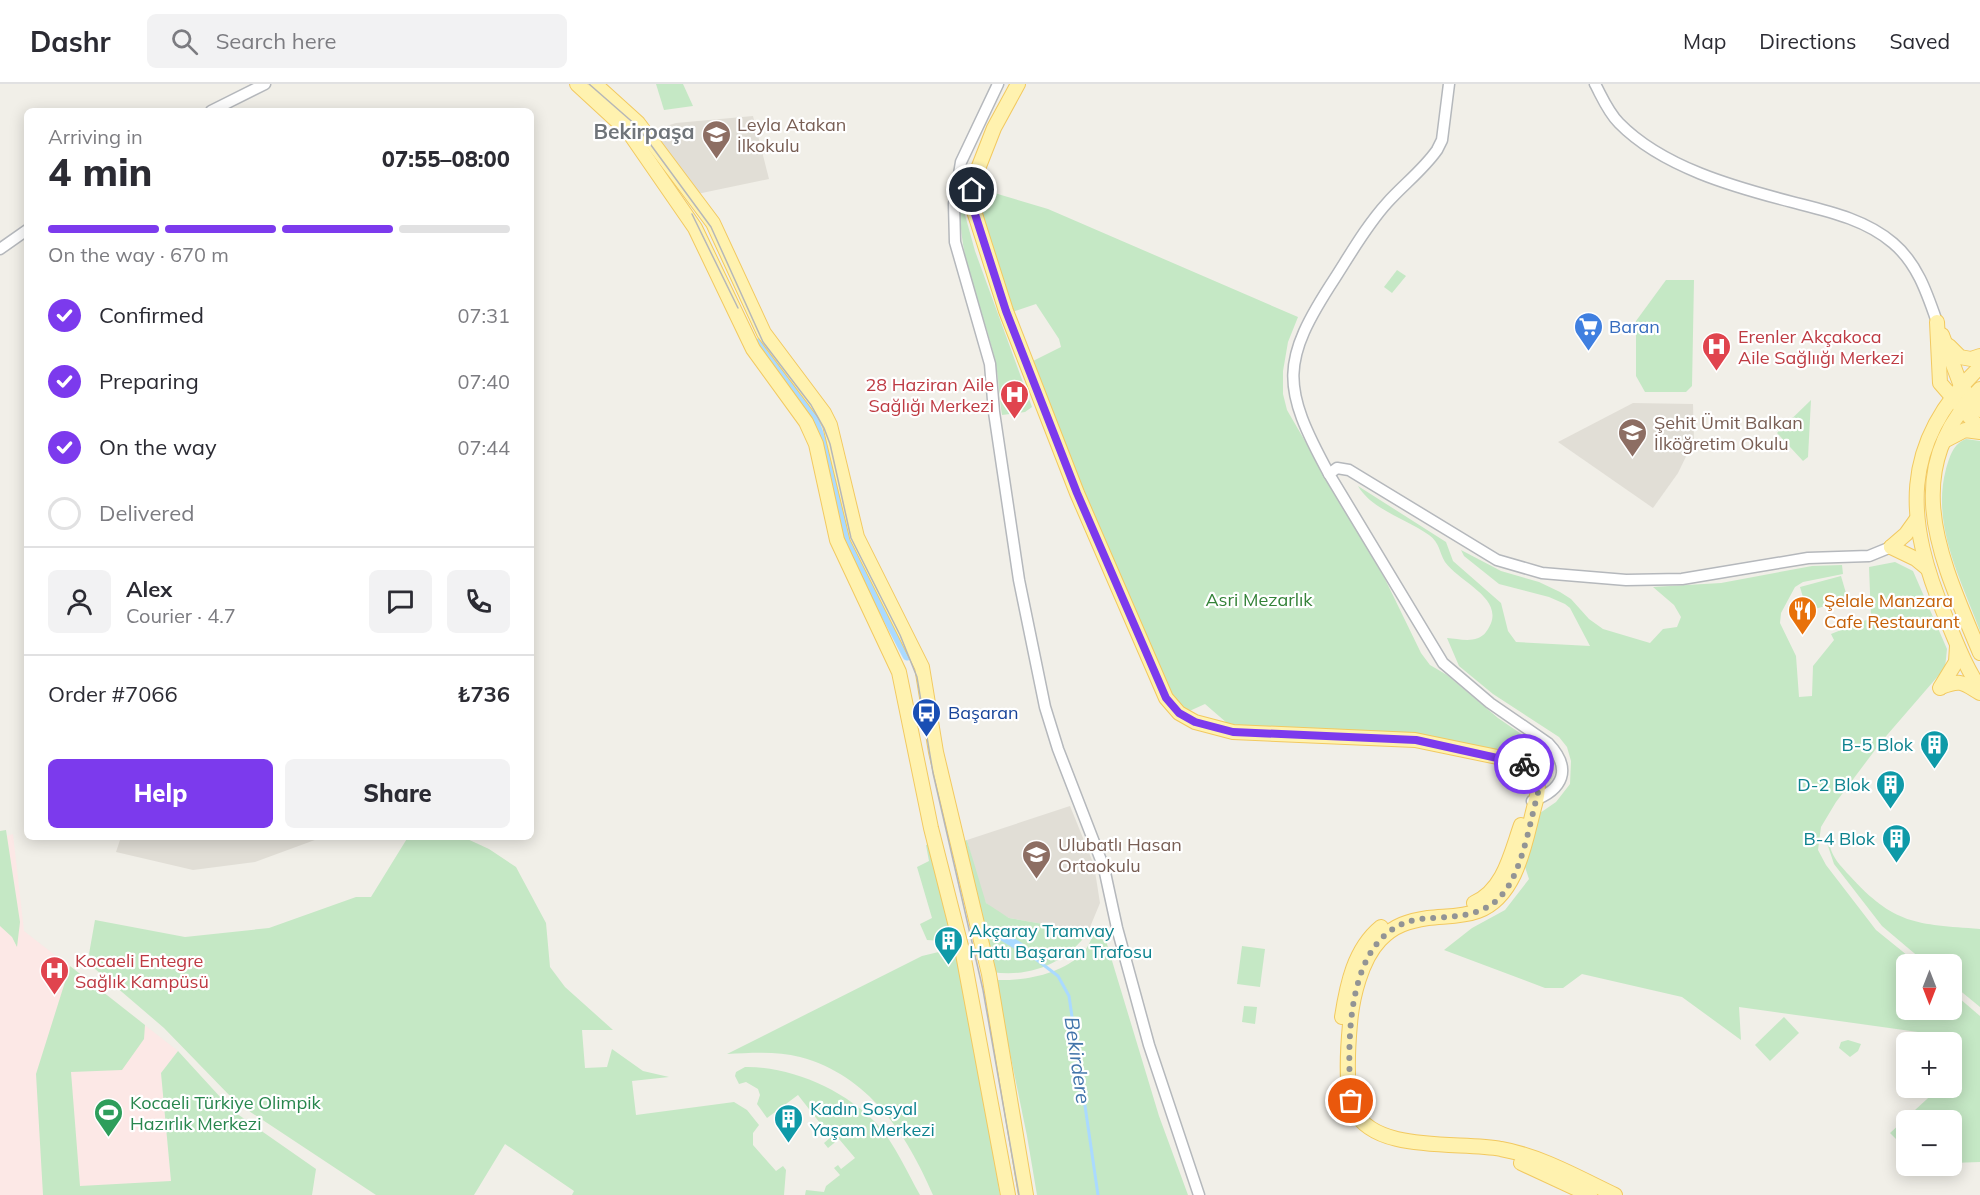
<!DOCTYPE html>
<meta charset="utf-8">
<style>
body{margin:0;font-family:Mulish,sans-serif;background:#f2f2f3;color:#2b2b33;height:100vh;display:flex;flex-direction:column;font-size:22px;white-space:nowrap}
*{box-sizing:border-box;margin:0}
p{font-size:20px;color:#7c7c81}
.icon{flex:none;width:33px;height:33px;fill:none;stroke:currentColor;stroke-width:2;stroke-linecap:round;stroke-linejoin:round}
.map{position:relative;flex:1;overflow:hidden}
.drawer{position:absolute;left:24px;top:24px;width:510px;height:732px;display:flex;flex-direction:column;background:#fff;border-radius:9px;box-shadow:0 3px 15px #0003}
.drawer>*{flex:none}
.needle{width:39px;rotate:180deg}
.fabs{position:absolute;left:1896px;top:870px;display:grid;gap:12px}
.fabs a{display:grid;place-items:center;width:66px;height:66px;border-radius:9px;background:#fff;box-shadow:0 3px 15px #0003;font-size:30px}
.pin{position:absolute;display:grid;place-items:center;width:51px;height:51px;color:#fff;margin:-26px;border:3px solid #fff;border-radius:50%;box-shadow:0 2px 6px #0007}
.courier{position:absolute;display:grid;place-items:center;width:60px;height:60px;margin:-30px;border:4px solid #7c3aed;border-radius:50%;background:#fff;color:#222;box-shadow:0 2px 8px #0007}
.summary em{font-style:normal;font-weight:800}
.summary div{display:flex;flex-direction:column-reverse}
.summary{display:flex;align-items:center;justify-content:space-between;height:102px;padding:0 24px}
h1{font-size:39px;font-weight:800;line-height:45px}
.bar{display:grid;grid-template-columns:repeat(4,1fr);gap:9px 6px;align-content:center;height:72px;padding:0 24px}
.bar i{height:8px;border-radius:4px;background:#e1e1e2}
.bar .on{background:#7c3aed}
.bar p{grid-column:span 4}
.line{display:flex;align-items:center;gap:15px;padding:0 24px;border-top:2px solid #e1e1e2}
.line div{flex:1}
.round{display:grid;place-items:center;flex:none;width:63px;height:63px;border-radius:9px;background:#f2f2f3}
ol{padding:0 24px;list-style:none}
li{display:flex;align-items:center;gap:18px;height:66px}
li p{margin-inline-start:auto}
li .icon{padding:6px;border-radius:50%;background:#7c3aed;color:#fff;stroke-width:4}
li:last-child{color:#7c7c81}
li i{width:33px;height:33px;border:3px solid #e1e1e2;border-radius:50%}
.primary-button{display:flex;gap:12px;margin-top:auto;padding:12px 24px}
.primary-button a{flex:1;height:69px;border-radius:9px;background:#7c3aed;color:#fff;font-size:24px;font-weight:800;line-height:69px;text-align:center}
.primary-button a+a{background:#f2f2f3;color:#2b2b33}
header{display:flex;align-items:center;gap:36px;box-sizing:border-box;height:84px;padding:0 30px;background:#fff;border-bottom:2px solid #e1e1e2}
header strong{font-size:28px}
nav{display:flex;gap:33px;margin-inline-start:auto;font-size:21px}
.search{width:420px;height:54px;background:#f2f2f3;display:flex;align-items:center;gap:15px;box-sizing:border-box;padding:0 21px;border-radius:9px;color:#7c7c81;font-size:22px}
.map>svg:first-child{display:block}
.education{fill:#e1ded6}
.medical{fill:#fce8e6}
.green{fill:#c5e8c5}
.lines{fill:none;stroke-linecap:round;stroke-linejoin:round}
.stream{stroke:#aadaff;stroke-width:3}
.canal{stroke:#aadaff;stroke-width:9}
.minor-casing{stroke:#b5b8bc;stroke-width:13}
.major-casing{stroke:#f2c960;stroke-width:16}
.minor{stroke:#fff;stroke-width:10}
.major{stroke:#fff2af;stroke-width:14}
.tram{stroke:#b6b7b8;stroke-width:1.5}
.done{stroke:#929495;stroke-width:6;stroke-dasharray:0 10.8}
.route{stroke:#7c3aed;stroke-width:8}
.labels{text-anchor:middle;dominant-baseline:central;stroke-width:4.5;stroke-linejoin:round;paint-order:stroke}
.education-label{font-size:18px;fill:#785e54;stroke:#fff;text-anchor:start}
.shop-label{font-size:18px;fill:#366cbe;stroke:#fff;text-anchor:start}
.health-label{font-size:18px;fill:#be3a42;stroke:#fff;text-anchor:start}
.park-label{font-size:18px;fill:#348238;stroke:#fff}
.food-label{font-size:18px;fill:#c56008;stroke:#fff;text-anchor:start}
.transit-label{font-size:18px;fill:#164399;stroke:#fff;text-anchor:start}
.culture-label{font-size:18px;fill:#0d838f;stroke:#fff;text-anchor:end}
.leisure-label{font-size:18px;fill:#27864d;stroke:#fff;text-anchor:start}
.water-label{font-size:20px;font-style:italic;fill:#4174aa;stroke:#fff}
.quarter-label{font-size:21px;font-weight:bold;fill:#70757a;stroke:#fff}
</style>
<header>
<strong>Dashr</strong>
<div class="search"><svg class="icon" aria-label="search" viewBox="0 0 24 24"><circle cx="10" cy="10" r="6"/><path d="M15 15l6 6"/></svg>Search here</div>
<nav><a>Map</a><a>Directions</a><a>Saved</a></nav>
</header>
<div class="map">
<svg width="1980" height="1111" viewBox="0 0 1980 1111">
<rect width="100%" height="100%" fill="#f1efe8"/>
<g class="education">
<path d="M753,32L769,95L697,110L656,55L660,44L676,39Z"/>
<path d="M1633,319L1693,320L1694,356L1678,389L1653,424L1558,358Z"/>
<path d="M1070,722L1094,781L1100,819L1088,848L1009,834L993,825L986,819L981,808L967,756Z"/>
<path d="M121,753H323L255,778L193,786L116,768Z"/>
</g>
<path class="medical" d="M13,750L24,847L178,967L161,989L171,1097L90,1111H0V754Z"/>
<g class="green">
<path d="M656,0H683L693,22L664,26Z"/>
<path d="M981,105L1048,125L1298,233L1288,258L1283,287V310L1287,326L1385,495L1421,569L1430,581L1447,591L1498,634L1536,660L1547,672L1553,686L1551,695H1549L1532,678L1512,668L1268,646L1227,639L1205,620L1185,629L1169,612L1152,564L1126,512L1031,278L1061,263L1059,255L1036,220L1009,229L983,145Z"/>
<path d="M962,120L975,167L1032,323L1025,328L1002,331C999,313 999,294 995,276C982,221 959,178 960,121Z"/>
<path d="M1397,186L1406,192L1392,209L1384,203Z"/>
<path d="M1666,196H1694L1692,302L1686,308H1645L1636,292V237Z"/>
<path d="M1811,316L1808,373L1803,377L1777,349Z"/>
<path d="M1966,355L1980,357V547C1961,495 1931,441 1946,385C1950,372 1953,360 1966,355Z"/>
<path d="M1358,402L1446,458L1453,477L1501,519L1508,547L1516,558L1590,562L1570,524L1565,520L1549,513L1499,500L1464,472L1461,466L1501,487L1539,498L1560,508L1571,515L1589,535L1603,545L1650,559L1663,545L1677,543L1681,533L1674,521L1653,503L1721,499L1812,482L1842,481L1843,490L1803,498L1795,503L1781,529L1780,539L1796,572L1799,613L1812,612L1813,582L1834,556L1831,550L1871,534L1869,483L1895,478L1913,487L1947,565L1945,584L1881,658L1836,718L1821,743L1818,766L1826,781L1876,846L1918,880H1906V926H1952V908L1980,932V1078L1952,1079V1036H1906V1065L1890,1049L1939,1004H1952V990L1961,954L1739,923L1741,956L1682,913L1582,890L1563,904H1545L1444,866L1472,844L1505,826L1529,795L1524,780L1540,729L1556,718L1570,700L1571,677L1567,663L1559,653L1493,610L1459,582L1447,554C1460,555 1477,560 1486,548C1510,516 1461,500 1445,478C1439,468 1440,459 1429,451C1407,435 1372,426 1358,402Z"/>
<path d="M1841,492L1848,516L1807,527L1800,503Z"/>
<path d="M6,746L20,838L17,863L12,853L0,842V747Z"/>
<path d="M1830,746C1826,766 1836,777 1849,791C1894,841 1916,840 1980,845V923L1952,900V880H1927L1882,842L1834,780L1827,759Z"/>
<path d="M408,753H463L489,765L516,783L546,839L550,883L565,903L613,946H582L585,984L607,983L612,965L643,987L669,993L632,997L636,1031L734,1018L747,1026L759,1041L753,1049V1061L776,1087L783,1082L786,1086L784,1111H572L574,1107L505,1060L474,1111H376L249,1027L231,1013L164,944L94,884L89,870L95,836L185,853L269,844L356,813H371Z"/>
<path d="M967,756L986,819L1009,834L1088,848C1067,879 1029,894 992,888L959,759Z"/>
<path d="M933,759L955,858L927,856L920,840L932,834L917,783L929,777L926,761Z"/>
<path d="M1103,847L1159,1032L1188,1111H1037L1027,1052L995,896C1024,897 1060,891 1083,869C1088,864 1091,855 1094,849Z"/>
<path d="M1242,862L1265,865L1260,903L1237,900Z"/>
<path d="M951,865L961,871L1000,1111H933C907,1050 868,991 800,973C777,967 751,969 727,970L922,872Z"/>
<path d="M70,882L145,941L144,955L122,986L71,988L80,1102L171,1097L161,989L178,967L233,1027L316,1085L312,1111H43L36,990Z"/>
<path d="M1244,922L1257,923L1255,940L1242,938Z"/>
<path d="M1784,933L1799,949L1770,977L1755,961Z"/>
<path d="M1848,956L1861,960L1858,967L1850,973L1839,964L1841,958Z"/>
<path d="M745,983C791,982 845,1006 877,1040C895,1060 907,1088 920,1111H805L806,1106L824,1108L826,1102L840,1091L834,1084L838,1081L841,1085L855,1074L839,1055L828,1064L824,1059L831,1053L798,1011L767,1034L757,1020L760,1011L758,1005L746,998L739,1000L735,992L736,988Z"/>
</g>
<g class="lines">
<path class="stream" d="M1020,863L1058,892L1069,912L1098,1111"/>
<g class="canal">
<path d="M758,259L813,332L829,378L847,457L907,572"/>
<path d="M1002,852L1020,863"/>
</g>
<defs>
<g id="minor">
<path d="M998,0L961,78L954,120L955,158L990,280L994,328L1019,496L1045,623L1058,665L1104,784L1117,844L1149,961L1199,1111"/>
<path d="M1595,0C1602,13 1608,28 1619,39C1662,83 1734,103 1792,118C1827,127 1865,135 1893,159C1917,179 1927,209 1937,238"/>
<path d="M211,27L265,0"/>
<path d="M0,165L27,146"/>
<path d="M1329,390C1281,302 1280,278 1335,194C1351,169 1367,141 1387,119C1403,101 1423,86 1437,66L1442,56L1449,0"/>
<path d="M1532,717C1563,706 1573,685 1548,659L1490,619L1443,579L1329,390L1337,384L1349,386L1497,476L1542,489L1626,496L1682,495L1808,474L1869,472L1891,463"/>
</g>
<g id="major">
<path d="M577,0L628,47L695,144L753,265L806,338L816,360L837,456L899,588L931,744L963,870L1008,1111"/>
<path d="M595,0L638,39L713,139L764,249L824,329L830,341L857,453L922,583L936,668L989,890L1026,1111"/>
<path d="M1018,0L994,44L974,95V127L1006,227L1077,409L1166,614L1179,629L1195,638L1233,648L1415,656L1517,677C1539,687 1541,699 1535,720C1525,757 1518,812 1478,827C1462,833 1445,832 1428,834C1409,837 1394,841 1380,856C1361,876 1352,914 1350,940C1348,961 1345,1008 1354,1026C1375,1070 1461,1057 1501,1065C1541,1072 1579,1094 1615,1111"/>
<path d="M1937,238L1940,299L1980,345"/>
<path d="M1942,251L1961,302L1980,326"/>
<path d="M1949,262L1960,273L1971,275L1980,272"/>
<path d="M1980,283C1899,360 1905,437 1946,534C1956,557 1965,583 1980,604"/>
<path d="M1980,305C1896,388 1942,477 1980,569"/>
<path d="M1944,357L1965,346L1980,348"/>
<path d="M1891,463L1916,475L1927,484"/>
<path d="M1891,463L1906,450L1916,436"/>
<path d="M1941,603C1962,595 1963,599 1980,609"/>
<path d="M1940,604L1956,578L1957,562"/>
<path d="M1474,819C1504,806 1511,769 1521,741"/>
<path d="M1342,933C1347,901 1354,865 1381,843"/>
<path d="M1521,1079L1590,1111"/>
</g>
</defs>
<use href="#minor" class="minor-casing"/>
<use href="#major" class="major-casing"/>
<use href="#minor" class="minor"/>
<use href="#major" class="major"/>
<g class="tram">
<path d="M589,0L637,42L711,143L763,258L811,321L824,344L830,360L851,454L900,551L917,593L933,689L983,906L1019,1111"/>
<path d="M692,130L738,224"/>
</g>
</g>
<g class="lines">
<path class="done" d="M1351,1017C1347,960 1344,846 1420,835C1448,832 1481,835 1501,812C1523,788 1530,736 1539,705V697L1524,680"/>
<path class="route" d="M972,106L974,127L1006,227L1077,409L1166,614L1179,629L1195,638L1233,648L1416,656L1524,680"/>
</g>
<defs>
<symbol id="school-pin" viewBox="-11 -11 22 30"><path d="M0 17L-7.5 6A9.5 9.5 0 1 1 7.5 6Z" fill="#8d6e63" stroke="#fff"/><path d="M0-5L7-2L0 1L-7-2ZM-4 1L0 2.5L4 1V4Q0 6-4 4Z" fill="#fff"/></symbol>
<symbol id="supermarket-pin" viewBox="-11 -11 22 30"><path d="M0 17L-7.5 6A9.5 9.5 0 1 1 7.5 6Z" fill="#3f7fe0" stroke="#fff"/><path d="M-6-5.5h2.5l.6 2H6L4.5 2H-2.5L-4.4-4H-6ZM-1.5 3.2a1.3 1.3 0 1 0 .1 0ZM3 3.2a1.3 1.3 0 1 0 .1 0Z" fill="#fff"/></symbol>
<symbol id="hospital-pin" viewBox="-11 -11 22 30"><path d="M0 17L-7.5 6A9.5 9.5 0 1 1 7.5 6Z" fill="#e0444e" stroke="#fff"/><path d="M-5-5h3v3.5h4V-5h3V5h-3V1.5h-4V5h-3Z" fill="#fff"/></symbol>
<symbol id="restaurant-pin" viewBox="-11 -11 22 30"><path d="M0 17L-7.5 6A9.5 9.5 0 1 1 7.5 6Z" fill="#e8710a" stroke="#fff"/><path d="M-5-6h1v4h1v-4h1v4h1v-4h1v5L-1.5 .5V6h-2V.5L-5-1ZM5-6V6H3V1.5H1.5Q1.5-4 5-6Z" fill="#fff"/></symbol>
<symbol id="bus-pin" viewBox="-11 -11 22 30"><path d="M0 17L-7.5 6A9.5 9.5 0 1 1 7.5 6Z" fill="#1a4fb4" stroke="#fff"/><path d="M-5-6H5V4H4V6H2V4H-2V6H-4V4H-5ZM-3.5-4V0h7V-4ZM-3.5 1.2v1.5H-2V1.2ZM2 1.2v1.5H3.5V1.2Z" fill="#fff"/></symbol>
<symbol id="building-pin" viewBox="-11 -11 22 30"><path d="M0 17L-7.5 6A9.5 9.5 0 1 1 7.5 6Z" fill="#0f9aa8" stroke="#fff"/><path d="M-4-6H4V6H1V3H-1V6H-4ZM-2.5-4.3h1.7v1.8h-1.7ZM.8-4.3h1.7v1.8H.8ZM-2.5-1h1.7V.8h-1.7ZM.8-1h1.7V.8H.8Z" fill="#fff"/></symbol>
<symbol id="stadium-pin" viewBox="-11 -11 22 30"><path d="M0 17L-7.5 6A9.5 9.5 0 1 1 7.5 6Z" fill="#2e9e5b" stroke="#fff"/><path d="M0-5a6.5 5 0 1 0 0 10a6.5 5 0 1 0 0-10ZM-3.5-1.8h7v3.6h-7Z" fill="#fff"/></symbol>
</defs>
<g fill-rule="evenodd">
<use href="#school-pin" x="700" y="34" width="33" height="45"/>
<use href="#supermarket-pin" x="1572" y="226" width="33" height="45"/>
<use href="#hospital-pin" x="1700" y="246" width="33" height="45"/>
<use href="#hospital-pin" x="998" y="294" width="33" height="45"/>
<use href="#school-pin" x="1616" y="332" width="33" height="45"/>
<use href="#restaurant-pin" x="1786" y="510" width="33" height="45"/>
<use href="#bus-pin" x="910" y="612" width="33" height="45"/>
<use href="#building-pin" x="1918" y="644" width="33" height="45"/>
<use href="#building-pin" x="1874" y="684" width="33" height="45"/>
<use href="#building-pin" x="1880" y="738" width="33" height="45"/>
<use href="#school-pin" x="1020" y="754" width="33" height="45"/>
<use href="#building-pin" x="932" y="840" width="33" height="45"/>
<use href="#hospital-pin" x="38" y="870" width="33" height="45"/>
<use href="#stadium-pin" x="92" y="1012" width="33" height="45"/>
<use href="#building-pin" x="772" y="1018" width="33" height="45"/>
</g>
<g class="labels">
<g class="education-label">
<text x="737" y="40">Leyla Atakan<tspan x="737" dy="21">İlkokulu</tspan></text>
<text x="1654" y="338">Şehit Ümit Balkan<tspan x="1654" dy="21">İlköğretim Okulu</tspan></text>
<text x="1058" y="760">Ulubatlı Hasan<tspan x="1058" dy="21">Ortaokulu</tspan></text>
</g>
<g class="shop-label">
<text x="1609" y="242">Baran</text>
</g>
<g class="health-label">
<text x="1738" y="252">Erenler Akçakoca<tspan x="1738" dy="21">Aile Sağlıığı Merkezi</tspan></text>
<text x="994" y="300" text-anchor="end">28 Haziran Aile<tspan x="994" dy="21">Sağlığı Merkezi</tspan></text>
<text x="75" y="876">Kocaeli Entegre<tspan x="75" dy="21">Sağlık Kampüsü</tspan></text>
</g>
<g class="park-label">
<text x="1259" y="515">Asri Mezarlık</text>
</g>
<g class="food-label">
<text x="1824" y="516">Şelale Manzara<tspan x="1824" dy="21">Cafe Restaurant</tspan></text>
</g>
<g class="transit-label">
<text x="948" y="628">Başaran</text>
</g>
<g class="culture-label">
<text x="1913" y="660">B-5 Blok</text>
<text x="1870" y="700">D-2 Blok</text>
<text x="1875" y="754">B-4 Blok</text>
<text x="969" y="846" text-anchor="start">Akçaray Tramvay<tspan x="969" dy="21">Hattı Başaran Trafosu</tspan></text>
<text x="810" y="1024" text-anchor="start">Kadın Sosyal<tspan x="810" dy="21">Yaşam Merkezi</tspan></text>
</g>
<g class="leisure-label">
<text x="130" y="1018">Kocaeli Türkiye Olimpik<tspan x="130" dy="21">Hazırlık Merkezi</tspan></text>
</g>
<g class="water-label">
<text transform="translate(1078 976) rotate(82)">Bekirdere</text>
</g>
<g class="quarter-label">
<text x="644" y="47">Bekirpaşa</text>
</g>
</g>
</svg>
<div class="fabs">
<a><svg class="needle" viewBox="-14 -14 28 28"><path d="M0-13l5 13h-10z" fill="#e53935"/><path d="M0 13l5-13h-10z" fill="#7c7c81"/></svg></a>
<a>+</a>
<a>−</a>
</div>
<div class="pin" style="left:1351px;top:1017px;background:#ea580c"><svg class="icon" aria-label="bag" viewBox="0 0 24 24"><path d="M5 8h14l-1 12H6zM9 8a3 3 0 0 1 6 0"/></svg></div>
<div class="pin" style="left:972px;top:106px;background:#1f2937"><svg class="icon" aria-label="home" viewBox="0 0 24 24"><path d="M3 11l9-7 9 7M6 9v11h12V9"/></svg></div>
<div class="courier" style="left:1524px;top:680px"><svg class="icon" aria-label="bike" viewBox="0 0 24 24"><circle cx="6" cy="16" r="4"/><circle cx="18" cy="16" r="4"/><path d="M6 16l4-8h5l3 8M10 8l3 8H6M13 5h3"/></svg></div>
<section class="drawer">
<div class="summary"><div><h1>4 min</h1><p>Arriving in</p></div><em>07:55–08:00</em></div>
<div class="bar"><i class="on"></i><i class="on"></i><i class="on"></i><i></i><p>On the way · 670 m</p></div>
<ol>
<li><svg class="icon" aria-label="check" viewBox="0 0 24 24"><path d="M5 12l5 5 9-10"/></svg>Confirmed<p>07:31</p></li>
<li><svg class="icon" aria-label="check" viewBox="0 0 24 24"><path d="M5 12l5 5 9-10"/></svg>Preparing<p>07:40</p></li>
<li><svg class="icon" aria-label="check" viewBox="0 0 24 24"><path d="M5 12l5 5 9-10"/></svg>On the way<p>07:44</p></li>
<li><i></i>Delivered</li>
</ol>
<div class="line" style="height:108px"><a class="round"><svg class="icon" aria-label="person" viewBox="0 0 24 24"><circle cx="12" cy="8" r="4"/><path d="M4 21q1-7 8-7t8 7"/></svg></a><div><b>Alex</b><p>Courier · 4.7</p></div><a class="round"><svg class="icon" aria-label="chat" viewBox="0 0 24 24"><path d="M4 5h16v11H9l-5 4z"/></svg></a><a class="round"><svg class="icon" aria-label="phone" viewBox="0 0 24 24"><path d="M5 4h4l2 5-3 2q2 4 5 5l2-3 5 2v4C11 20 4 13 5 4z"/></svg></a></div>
<div class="line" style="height:78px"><div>Order #7066</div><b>₺736</b></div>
<div class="primary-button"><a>Help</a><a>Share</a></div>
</section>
</div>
